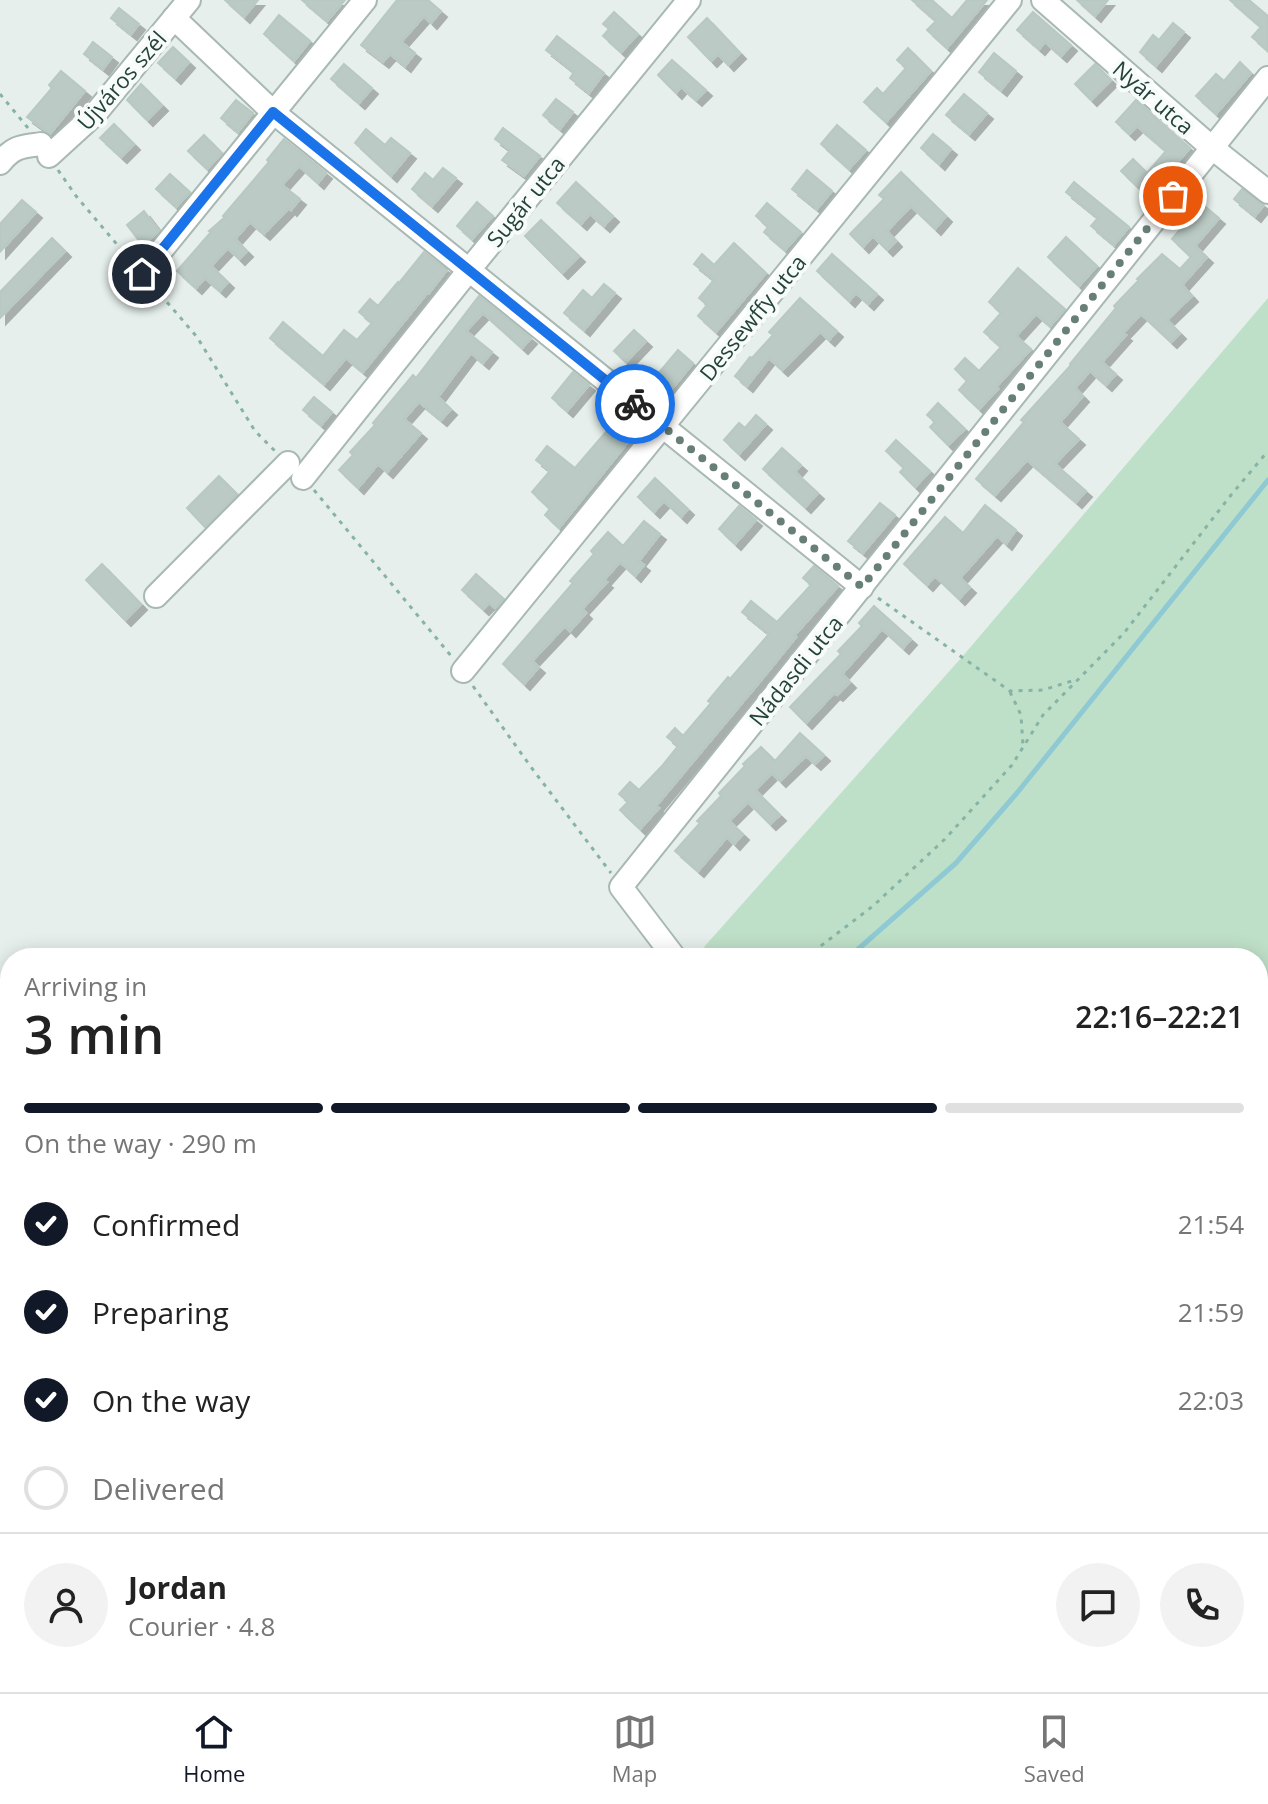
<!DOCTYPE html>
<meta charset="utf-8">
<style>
body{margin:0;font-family:"Open Sans",sans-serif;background:#f2f2f2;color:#222;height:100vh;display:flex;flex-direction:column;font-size:30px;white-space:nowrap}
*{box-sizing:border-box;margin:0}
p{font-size:26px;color:#767676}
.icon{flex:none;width:44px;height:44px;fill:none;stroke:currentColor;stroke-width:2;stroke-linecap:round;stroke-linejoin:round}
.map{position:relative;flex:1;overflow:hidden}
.side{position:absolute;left:0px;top:948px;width:1268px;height:744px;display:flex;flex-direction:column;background:#fff;border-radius:32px 32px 0 0;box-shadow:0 4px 20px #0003}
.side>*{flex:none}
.pin{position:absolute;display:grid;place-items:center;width:68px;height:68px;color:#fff;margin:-34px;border:4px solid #fff;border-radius:50%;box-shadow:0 2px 8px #0007}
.courier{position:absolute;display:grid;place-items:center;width:80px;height:80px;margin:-40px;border:6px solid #1a73e8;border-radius:50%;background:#fff;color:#222;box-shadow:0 2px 10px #0007}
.head em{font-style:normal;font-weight:600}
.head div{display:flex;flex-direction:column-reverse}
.head{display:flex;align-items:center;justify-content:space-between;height:136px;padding:0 24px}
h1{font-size:52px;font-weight:600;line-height:60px}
.bar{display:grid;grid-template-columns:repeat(4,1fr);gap:12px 8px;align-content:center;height:96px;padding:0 24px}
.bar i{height:10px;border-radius:6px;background:#e0e0e0}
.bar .on{background:#111827}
.bar p{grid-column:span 4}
.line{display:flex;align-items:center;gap:20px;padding:0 24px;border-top:2px solid #e0e0e0}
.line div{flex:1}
.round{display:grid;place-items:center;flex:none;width:84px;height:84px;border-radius:42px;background:#f2f2f2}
ol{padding:0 24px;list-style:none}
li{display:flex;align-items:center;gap:24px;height:88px}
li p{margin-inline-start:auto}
li .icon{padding:8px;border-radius:50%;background:#111827;color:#fff;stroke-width:4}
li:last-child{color:#767676}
li i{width:44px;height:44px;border:4px solid #e0e0e0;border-radius:50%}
.tabs{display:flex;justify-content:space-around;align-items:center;height:112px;border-top:2px solid #e0e0e0;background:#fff;font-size:22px;color:#767676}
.tabs a{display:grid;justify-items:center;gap:4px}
.tabs .on{color:#111827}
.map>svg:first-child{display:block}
.green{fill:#bfe0c8}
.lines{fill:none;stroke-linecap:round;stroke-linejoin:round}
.stream{stroke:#8ec9d4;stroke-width:5}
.building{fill:#bbcac4;stroke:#b8c9c2;stroke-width:2;filter:url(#shadow)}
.minor-casing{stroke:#a8b8b2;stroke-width:26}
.path{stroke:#86b3a5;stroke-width:3;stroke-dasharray:4 6;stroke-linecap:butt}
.minor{stroke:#fff;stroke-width:22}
.done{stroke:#687f78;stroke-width:8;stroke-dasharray:0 14.4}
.route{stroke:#1a73e8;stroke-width:10}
.labels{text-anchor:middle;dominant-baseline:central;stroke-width:8;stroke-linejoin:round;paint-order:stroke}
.street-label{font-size:22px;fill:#24423a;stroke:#f7fbf9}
</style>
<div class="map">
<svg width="1268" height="1692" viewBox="0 0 1268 1692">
<defs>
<filter id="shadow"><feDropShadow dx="6" dy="6" stdDeviation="0" flood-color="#0004"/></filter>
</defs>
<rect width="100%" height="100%" fill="#e6efeb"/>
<path class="green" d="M1268,298V1629L1258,1616V958H715L704,947L962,657Z"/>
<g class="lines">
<g class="stream">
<path d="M848,958L956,863L1017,793L1268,480"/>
<path d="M1258,1639L1268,1652"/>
<path d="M239,1692L252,1682"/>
</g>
</g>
<g class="building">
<path d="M225,0H258L244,17Z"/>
<path d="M302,0H345L327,21Z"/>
<path d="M397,0H428L441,11L431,23L424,16L401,42L415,53L405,66L390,54L383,62L361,45Z"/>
<path d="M912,0H932L952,18L967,0H987L947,48L927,30L936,21Z"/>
<path d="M1077,0H1108L1095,16Z"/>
<path d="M1230,0H1249L1268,16V51L1252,37L1261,27Z"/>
<path d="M119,8L139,24L131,34L111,18Z"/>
<path d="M614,12L638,34L621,52L603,36L609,29L603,24Z"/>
<path d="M1033,12L1071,45L1061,56L1045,42L1039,49L1017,30Z"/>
<path d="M279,15L310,41L294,61L264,34Z"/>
<path d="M707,18L740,53L728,65L718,54L711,61L688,37Z"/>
<path d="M1173,23L1184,32L1156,66L1140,52L1153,35L1159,40Z"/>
<path d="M557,36L604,73L589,93L570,78L574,72L546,50Z"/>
<path d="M93,42L112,57L103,69L84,54Z"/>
<path d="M173,47L189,62L175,78L158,63Z"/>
<path d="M908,48L931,71L886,122L864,102L877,88L883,94L906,68L897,60Z"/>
<path d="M994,53L1016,71L1001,90L979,72Z"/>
<path d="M672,60L706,90L696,100L681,87L676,93L658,75Z"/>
<path d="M1240,62L1251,73L1216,114L1196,96L1216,74L1224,81Z"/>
<path d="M344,64L372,88L359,103L331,79Z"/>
<path d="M1095,64L1111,80L1091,100L1075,84Z"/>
<path d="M61,71L85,91L50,134L27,117L52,88L49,85Z"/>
<path d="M141,84L162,105L147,120L127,100Z"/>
<path d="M964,94L987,113L969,134L946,115Z"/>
<path d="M556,99L573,112L560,129L543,115Z"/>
<path d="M236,100L253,113L238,132L221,118Z"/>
<path d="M1136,100L1190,148L1147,196L1121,171L1133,159L1147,173L1166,151L1137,126L1129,134L1116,122Z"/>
<path d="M114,124L134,144L121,157L100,138Z"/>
<path d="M837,125L866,150L849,169L821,144Z"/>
<path d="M503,128L540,156L524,176L502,160L510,150L495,139Z"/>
<path d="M366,129L385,145L391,138L410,153L391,176L355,143Z"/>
<path d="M933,134L951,149L939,164L921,148Z"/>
<path d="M204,135L222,153L207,169L188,151Z"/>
<path d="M284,139L326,173L318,183L299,166L282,185L300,199L291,210L289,208L264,234L250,222L235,239L247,251L239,259L228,248L211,266L228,282L220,291L205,278L196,288L177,271L211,232L209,231L225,217L223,216L269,162L267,160Z"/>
<path d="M443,168L456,178L432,206L412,189L425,173L433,180Z"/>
<path d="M807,170L832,191L817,209L792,189Z"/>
<path d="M901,172L946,216L935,229L911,206L887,231L896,241L887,250L873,236L863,247L850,234L884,199L879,195Z"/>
<path d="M170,174L190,192L176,207L156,189Z"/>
<path d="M576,182L613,216L604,226L590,214L581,224L557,203Z"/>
<path d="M1074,182L1129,227L1114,245L1091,226L1098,218L1066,192Z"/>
<path d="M1242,189L1264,205L1255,216L1234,199Z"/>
<path d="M22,200L36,212L0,252V224Z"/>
<path d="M477,202L493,216L472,239L457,226Z"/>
<path d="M767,203L801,232L785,250L764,232L768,227L756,216Z"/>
<path d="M1202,204L1219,218L1195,246L1207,257L1182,285L1192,296L1167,320L1180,333L1171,342L1141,314L1123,333L1126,335L1102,362L1116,374L1106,385L1090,371L1075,388L1083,396L1060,422L1079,439L1055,464L1086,491L1076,502L1027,460L995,495L976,479L1024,422L1021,420L1071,365L1070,364L1116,308L1114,306L1139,280L1137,279L1162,254L1180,269L1191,257L1172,239Z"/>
<path d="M144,211L159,231L143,246L127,225Z"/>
<path d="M541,220L579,256L562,273L525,236Z"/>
<path d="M1066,237L1097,266L1079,286L1048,257Z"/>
<path d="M52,238L65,251L0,318V292Z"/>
<path d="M734,243L766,273L716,332L698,316L707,305L699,298L714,280L694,264L702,254L714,265Z"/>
<path d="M424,252L447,270L429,293L428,292L363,372L346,358L324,384L270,338L283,322L323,356L344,330L357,340L372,323L359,312L370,299L378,306L398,282L399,283Z"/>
<path d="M832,254L877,294L868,304L856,293L849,301L817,271Z"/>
<path d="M1018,268L1065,309L1050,326L1036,314L1016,336L1031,349L996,387L998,389L979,409L959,390L967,381L955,369L965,358L979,371L1001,347L984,332L1001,313L989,302Z"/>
<path d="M604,284L615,293L584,330L564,313L583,290L592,298Z"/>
<path d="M479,296L531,338L522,348L483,313L466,331L492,352L483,363L471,353L438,397L451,409L441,420L419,402L404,419L421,433L387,472L378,464L358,488L339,470L353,455L350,452L375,425L373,423L413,375L416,378Z"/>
<path d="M800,298L837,331L829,340L820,332L782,370L769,358L747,386L735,376L750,357L752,358L773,335L769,332Z"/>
<path d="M634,330L646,341L626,362L614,351Z"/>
<path d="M678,350L693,363L667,395L651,382Z"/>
<path d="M573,372L589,385L567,411L552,398Z"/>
<path d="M314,397L332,412L321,425L303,410Z"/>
<path d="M938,403L965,429L948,445L930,427L935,422L927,415Z"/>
<path d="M617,407L641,426L559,528L545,515L550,509L532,492L550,471L536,460L547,446L575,468L611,426L605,421Z"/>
<path d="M756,415L766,424L739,454L724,440L739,423L745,428Z"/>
<path d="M896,440L930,471L915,487L900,472L904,468L886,451Z"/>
<path d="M782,448L801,465L795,472L818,493L805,507L763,469Z"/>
<path d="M219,476L237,494L205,527L187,508Z"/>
<path d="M655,478L688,509L681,517L664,501L654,512L638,497Z"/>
<path d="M880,503L895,515L863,553L848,541Z"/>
<path d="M985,505L1016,530L1006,544L997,536L960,578L970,587L959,599L935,576L927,585L904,564L945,517L963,533Z"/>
<path d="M739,506L756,520L735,544L719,529Z"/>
<path d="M644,521L660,534L639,561L644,565L635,576L620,562L604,580L607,582L582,609L586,613L570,631L565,626L532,661L539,667L524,684L503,664L573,583L570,581L594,554L591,551L608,532L623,546Z"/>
<path d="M102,564L141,604L125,620L86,580Z"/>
<path d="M814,566L838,586L794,636L796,637L772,667L656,806L659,808L640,829L620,810L628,802L619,794L630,782L639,790L662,766L678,746L667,737L675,728L683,736L711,703L708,701L728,677L730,679L769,634L742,612L751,601L777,622L811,585L803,578Z"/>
<path d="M476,574L504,599L495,608L489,603L483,609L462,590Z"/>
<path d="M874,606L911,639L903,648L882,629L842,674L850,682L837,695L834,693L806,723L790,707L841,654L838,651L862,626L859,623Z"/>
<path d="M800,733L824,755L815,764L806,756L780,781L772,773L755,790L780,815L770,824L748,802L729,821L743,834L734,844L727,837L698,871L675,851L700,823L697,821L721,796L719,793L745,766L743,764L761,747L775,761Z"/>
</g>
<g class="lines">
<defs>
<g id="minor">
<path d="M1043,0L1211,147L1268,192"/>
<path d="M174,18L273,112L862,587"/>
<path d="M49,156L95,114L189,0"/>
<path d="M0,163C14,146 21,147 41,144"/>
<path d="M142,274L365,0"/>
<path d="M303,478L469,270L689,0"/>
<path d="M156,596L288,463"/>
<path d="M463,671L1010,0"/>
<path d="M675,958L621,887L1268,78"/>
<path d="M1003,1682L1011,1692"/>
</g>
</defs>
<use href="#minor" class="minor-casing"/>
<g class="path">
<path d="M0,94L28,128"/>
<path d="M58,170L76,196L131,261"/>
<path d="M154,287L197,337L255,431L275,451"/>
<path d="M314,490L452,657"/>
<path d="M878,598L1010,691L1043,690L1075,680"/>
<path d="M473,686L531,767L611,873"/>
<path d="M1010,692L1021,715L1023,746"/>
<path d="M805,958L873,906L945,839L1012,765L1043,715L1124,633L1231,495L1268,451"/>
<path d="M273,1692L285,1682"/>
</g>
<use href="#minor" class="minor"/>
</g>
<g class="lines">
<path class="done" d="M635,404L862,587L1173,196"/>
<path class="route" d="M142,274L273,112L635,404"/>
</g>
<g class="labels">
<g class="street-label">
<text transform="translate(121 80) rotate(-49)">Újváros szél</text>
<text transform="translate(1154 97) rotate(41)">Nyár utca</text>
<text transform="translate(525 201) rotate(-51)">Sugár utca</text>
<text transform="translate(752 317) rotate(-51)">Dessewffy utca</text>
<text transform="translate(795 670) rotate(-51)">Nádasdi utca</text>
</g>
</g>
</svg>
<div class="pin" style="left:1173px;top:196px;background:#ea580c"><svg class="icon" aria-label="bag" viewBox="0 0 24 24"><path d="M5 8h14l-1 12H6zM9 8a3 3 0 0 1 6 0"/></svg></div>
<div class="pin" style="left:142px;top:274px;background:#1f2937"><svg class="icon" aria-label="home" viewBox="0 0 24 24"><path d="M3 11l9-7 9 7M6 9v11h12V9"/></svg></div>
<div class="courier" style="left:635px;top:404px"><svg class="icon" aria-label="bike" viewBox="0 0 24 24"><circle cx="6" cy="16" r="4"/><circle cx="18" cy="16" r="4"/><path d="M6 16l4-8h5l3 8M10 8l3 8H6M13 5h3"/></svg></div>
<section class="side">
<div class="head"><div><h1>3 min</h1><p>Arriving in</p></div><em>22:16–22:21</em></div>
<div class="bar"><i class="on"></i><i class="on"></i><i class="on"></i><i></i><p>On the way · 290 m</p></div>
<ol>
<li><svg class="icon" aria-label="check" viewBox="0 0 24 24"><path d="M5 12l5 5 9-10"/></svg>Confirmed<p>21:54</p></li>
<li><svg class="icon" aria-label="check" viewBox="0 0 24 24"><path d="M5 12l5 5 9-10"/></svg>Preparing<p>21:59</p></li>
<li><svg class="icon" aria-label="check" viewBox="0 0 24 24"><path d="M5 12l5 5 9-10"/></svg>On the way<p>22:03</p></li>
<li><i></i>Delivered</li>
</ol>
<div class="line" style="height:144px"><a class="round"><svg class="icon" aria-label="person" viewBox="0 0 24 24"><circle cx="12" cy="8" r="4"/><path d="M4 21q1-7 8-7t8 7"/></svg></a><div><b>Jordan</b><p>Courier · 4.8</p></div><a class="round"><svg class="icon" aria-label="chat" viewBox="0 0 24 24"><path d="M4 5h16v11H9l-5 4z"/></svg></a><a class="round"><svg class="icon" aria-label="phone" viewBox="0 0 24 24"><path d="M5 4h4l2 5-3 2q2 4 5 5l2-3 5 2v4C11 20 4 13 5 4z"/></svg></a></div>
</section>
</div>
<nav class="tabs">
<a class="on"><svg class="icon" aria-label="home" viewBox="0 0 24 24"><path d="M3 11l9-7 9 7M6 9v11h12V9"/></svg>Home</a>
<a><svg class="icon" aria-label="map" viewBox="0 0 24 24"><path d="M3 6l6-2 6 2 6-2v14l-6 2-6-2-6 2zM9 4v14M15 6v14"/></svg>Map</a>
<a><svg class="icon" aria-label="saved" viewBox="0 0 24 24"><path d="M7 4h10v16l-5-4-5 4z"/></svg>Saved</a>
</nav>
